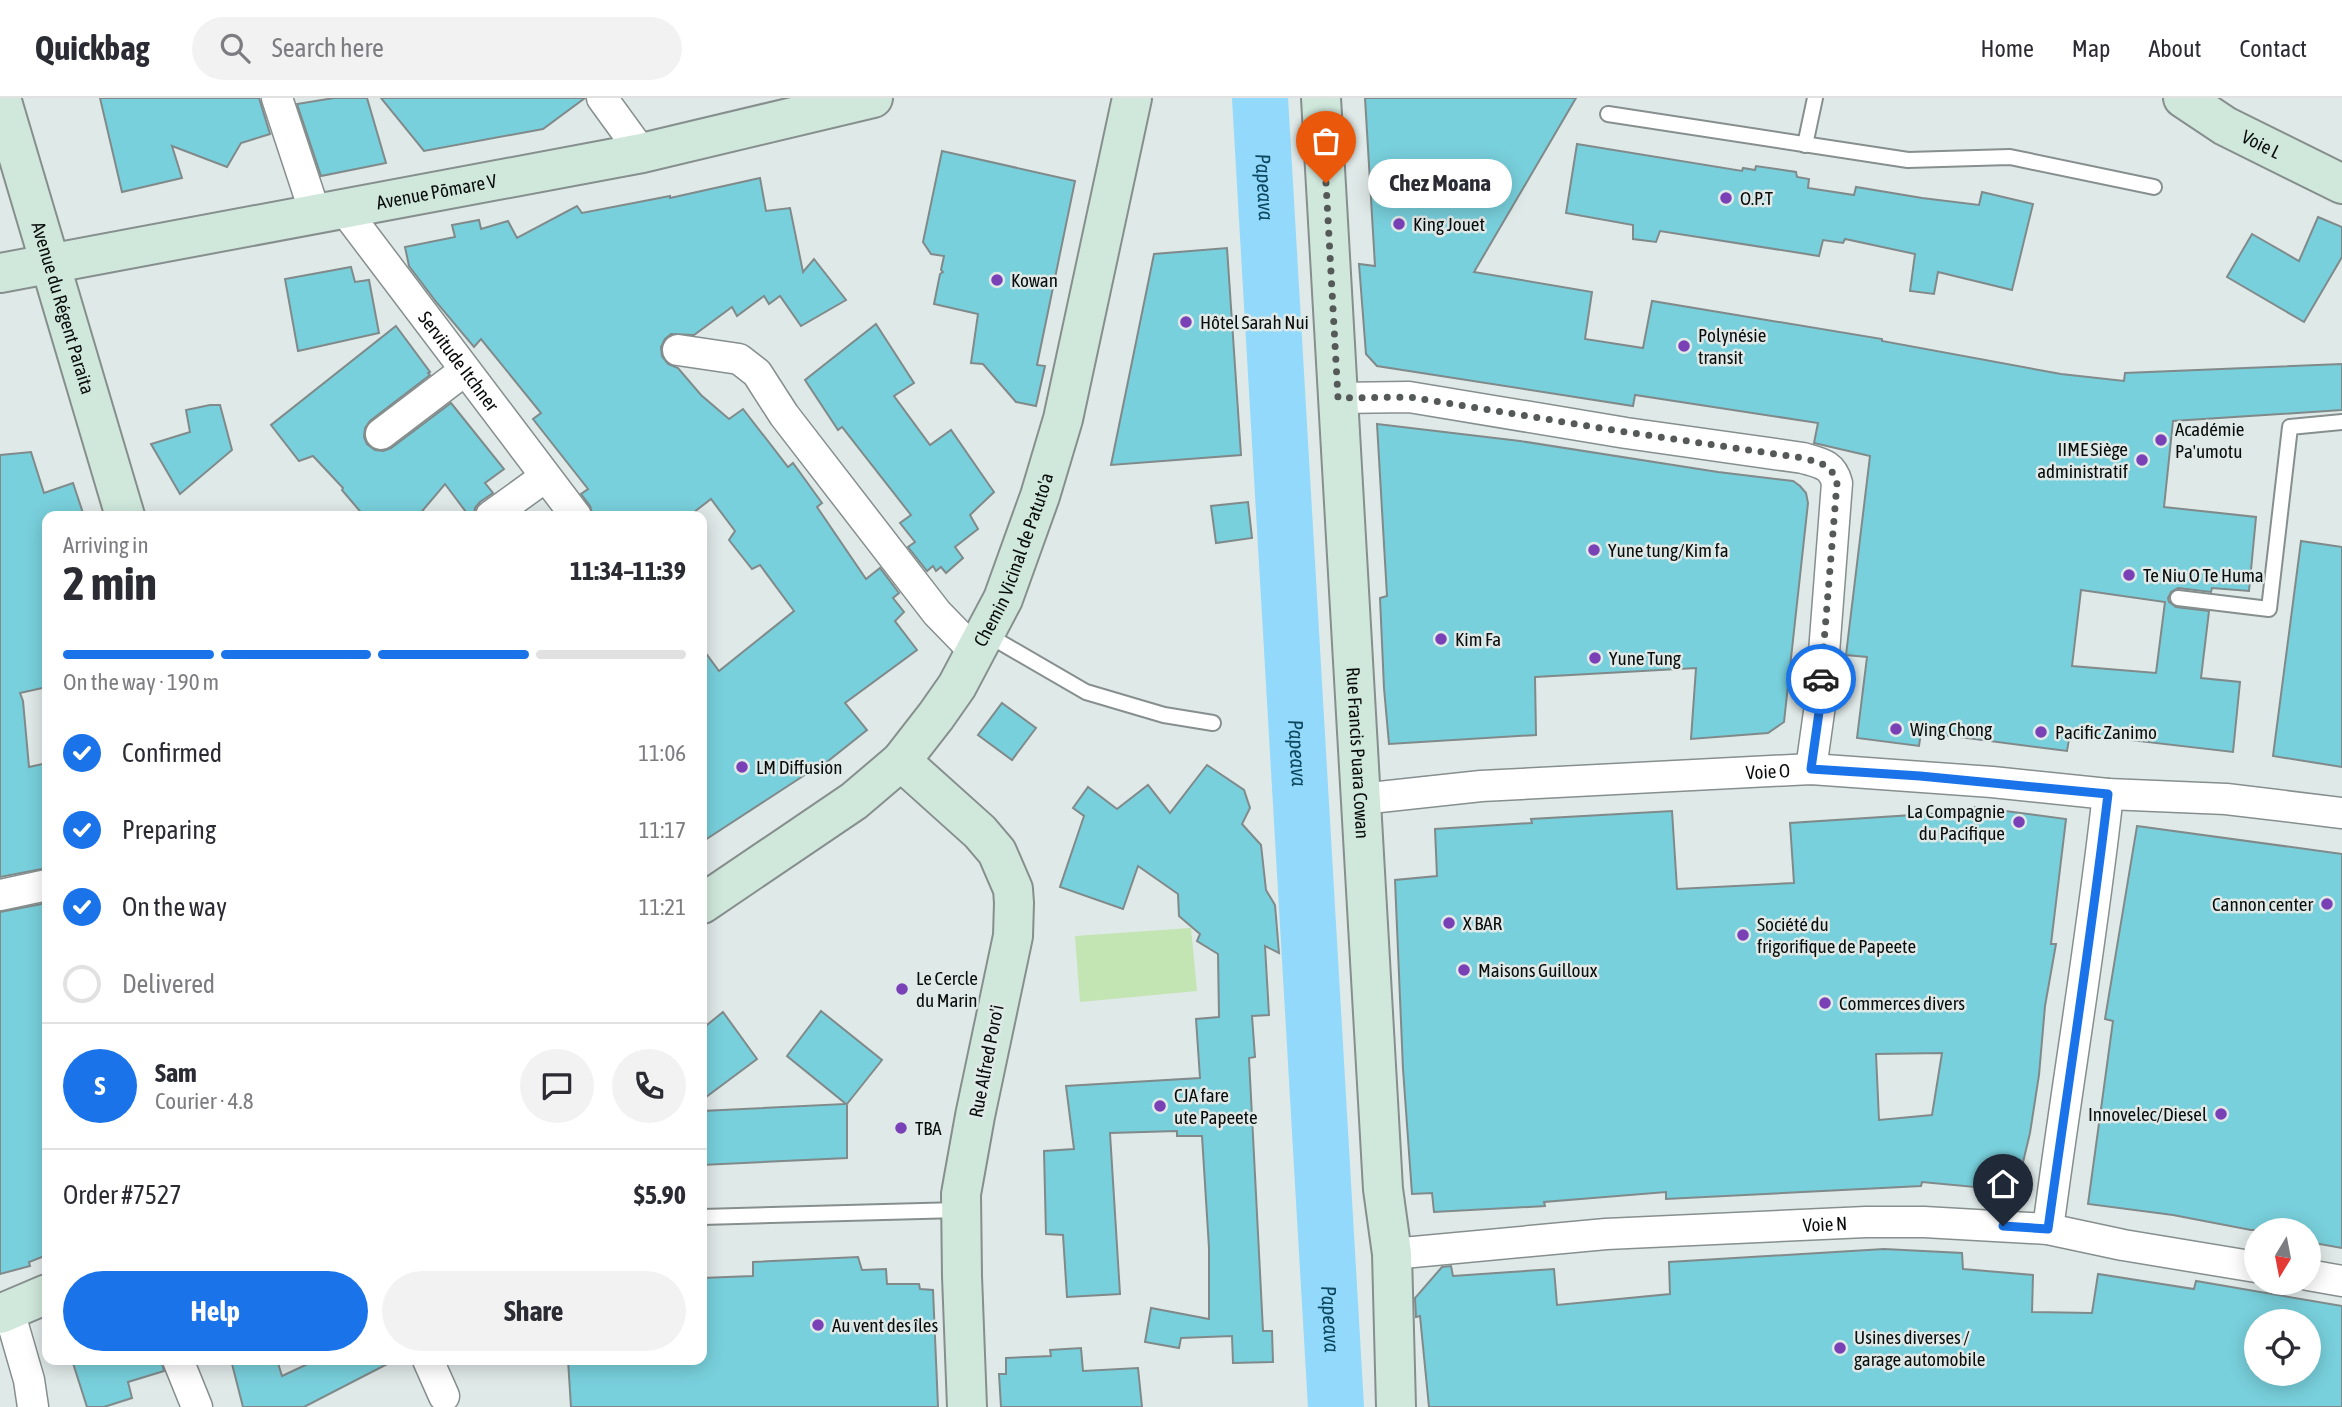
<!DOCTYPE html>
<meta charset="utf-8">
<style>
body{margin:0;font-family:"Asap Condensed",sans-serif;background:#f2f2f3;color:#2b2b33;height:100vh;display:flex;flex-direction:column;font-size:26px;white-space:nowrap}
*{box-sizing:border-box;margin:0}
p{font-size:23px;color:#7c7c81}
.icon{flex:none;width:38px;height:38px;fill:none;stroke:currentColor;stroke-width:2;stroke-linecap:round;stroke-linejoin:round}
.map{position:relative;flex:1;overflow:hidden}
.drawer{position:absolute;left:42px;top:413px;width:665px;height:854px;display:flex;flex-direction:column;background:#fff;border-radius:14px;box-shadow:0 4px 18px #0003}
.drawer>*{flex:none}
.needle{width:46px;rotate:190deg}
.tools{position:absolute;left:2244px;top:1120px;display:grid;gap:14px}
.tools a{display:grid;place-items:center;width:77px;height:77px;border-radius:50%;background:#fff;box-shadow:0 4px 18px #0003;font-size:35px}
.pin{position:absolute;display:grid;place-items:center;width:60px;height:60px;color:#fff;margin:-72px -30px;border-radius:50% 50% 50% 0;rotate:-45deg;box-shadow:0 0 7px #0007}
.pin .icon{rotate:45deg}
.courier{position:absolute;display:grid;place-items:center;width:70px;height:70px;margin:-35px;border:5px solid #1a73e8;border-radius:50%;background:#fff;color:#222;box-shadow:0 2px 9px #0007}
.bubble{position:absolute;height:49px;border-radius:24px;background:#fff;box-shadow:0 4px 18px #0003;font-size:23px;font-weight:700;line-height:49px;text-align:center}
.headline em{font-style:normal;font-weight:700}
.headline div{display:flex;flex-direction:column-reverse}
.headline{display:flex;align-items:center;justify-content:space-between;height:119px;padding:0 21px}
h1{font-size:46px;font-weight:700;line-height:52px}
.bar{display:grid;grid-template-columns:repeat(4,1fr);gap:10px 7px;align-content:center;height:84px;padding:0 21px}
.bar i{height:9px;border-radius:5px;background:#e1e1e2}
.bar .selected{background:#1a73e8}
.bar p{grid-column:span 4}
.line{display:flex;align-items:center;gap:18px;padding:0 21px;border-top:2px solid #e1e1e2}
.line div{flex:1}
.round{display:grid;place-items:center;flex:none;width:74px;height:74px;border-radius:37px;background:#f2f2f3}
ol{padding:0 21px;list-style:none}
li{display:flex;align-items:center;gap:21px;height:77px}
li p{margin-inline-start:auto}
li .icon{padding:7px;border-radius:50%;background:#1a73e8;color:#fff;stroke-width:4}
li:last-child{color:#7c7c81}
li i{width:38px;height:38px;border:4px solid #e1e1e2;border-radius:50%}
.primary-button{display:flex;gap:14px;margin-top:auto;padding:14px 21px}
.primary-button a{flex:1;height:80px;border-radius:42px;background:#1a73e8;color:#fff;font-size:28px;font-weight:700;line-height:80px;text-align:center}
.primary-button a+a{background:#f2f2f3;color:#2b2b33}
header{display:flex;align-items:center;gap:42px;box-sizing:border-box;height:98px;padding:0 35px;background:#fff;border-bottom:2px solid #e1e1e2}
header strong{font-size:33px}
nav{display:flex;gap:38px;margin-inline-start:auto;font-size:24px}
.search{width:490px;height:63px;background:#f2f2f3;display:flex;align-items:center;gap:18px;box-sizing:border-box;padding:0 24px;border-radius:38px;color:#7c7c81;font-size:26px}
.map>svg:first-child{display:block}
.green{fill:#c3e4b3}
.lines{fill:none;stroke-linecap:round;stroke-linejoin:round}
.river{stroke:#92d9fc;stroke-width:56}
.building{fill:#78d0dc;stroke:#808a8b;stroke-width:2;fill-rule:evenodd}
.lane-casing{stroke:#868f8e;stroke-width:18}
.street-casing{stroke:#868f8e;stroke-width:33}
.secondary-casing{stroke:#868f8e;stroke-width:42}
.lane{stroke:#fff;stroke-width:14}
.street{stroke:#fff;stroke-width:30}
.secondary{stroke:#d0e8dc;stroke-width:38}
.done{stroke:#555a59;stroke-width:7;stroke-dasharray:0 12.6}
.route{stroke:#1a73e8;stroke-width:9}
.poi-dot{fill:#7a41b7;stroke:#dfe9e7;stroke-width:2.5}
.labels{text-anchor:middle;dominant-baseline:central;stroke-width:5;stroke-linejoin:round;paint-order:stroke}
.street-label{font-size:19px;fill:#0a0d0c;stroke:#dfe9e7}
.poi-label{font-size:19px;fill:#0a0d0c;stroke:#dfe9e7;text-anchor:start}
.water-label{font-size:21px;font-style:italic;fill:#0d485f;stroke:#dfe9e7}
</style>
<header>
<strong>Quickbag</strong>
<div class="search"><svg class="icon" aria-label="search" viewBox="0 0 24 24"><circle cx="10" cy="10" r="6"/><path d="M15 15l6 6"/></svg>Search here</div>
<nav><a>Home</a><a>Map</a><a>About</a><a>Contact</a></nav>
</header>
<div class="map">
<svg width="2342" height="1309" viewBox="0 0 2342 1309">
<rect width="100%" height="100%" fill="#dfe9e7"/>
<path class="green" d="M1191,830L1197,893L1080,904L1075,838Z"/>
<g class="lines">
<path class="river" id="s1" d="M1260,0L1336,1309"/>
</g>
<g class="building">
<path d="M100,0H259L270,36L241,45L227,69L172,48L182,80L122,94Z"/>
<path d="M334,0H367L386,65L321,78L297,6Z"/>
<path d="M381,0H585L543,31L424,53Z"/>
<path d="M1365,0H1576L1474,174L1592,194L1585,241L1643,250L1652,203L1882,241V243L2061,276L2124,283L2125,275L2342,266V312L2173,323L2164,409L2256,419L2249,493L2212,490L2211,494L2178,490L2171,494L2168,500L2169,504L2176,509L2209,513L2201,580L2240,584L2233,654L2070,635L2067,653L1921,634L1919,648L1857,640L1867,559L1846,557L1870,358L1814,345L1818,325L1635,297L1633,308L1377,268L1366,256L1359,166L1375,168ZM2081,492L2165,504L2156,575L2072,568Z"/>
<path d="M1577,46L1742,73L1743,70L1755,72L1756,68L1796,74L1797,79L1809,81L1808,90L1854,97L1856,89L1922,100L1979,107L1982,94L2033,106L2012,192L1938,174L1934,196L1910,193L1915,156L1845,141L1843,145L1823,142L1819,158L1660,133L1656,144L1633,141V127L1566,115Z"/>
<path d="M942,53L1075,83L1037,267L1045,268L1036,308L1016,304L983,266L971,265L978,216L934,206L940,176L943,174L941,172L944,158L931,156L923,144Z"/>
<path d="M760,80L766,113L790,110L803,174L814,161L846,202L801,228L780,198L769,206L764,198L737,218L732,209L694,237L671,236L665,241L661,249L662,258L668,266L678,270L701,297L729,321L743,311L788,369L793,365L822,405L817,409L866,481L880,470L899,495L893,500L904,514L895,523L917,552L845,605L867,632L818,671L817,669L702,744V550L719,573L794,513L760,467L752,471L729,442L735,433L711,401L689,418H593L590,408L581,396L588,391L533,321L541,315L481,241L474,249L437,205L409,168L405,149L455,139L452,127L479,122L481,131L508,123L517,140L577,108L582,115L670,98V100Z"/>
<path d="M2318,119L2342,129V159L2304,224L2227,179L2252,136L2299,163Z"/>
<path d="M1227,150L1241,357L1111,367L1154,156Z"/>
<path d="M351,169L355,184L369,182L379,235L298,253L285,181Z"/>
<path d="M876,226L914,285L894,298L930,347L951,332L994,394L970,417L978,431L955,449L963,460L946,475L941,469L936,473L933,468L927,473L908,449L915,444L900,425L911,417L842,329L838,332L805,282Z"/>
<path d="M396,228L430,274L428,275L430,277L370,323L365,330L364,339L367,346L375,352L383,353L391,350L451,305L504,371L485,385L493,395L480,404L475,410L474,418H469L445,386L418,418H364L342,392L343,390L313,358L299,363L271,327Z"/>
<path d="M210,307H220L232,352L180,396L151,346L190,334L186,312Z"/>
<path d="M1377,326L1520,343L1718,374L1793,383L1800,388L1806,395L1808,405L1784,624L1768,635L1691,641L1696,570L1535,579L1536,637L1389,646L1384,590L1380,500L1387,498Z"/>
<path d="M31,354L44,395L73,385L84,418H47V589L20,595L23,603L29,669L47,665V770L0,779V357Z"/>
<path d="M1248,404L1252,440L1216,445L1211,408Z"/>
<path d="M2301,443L2342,449V669L2273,658Z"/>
<path d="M1002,605L1036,630L1012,662L978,637Z"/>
<path d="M1207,667L1244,692L1250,710L1242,726L1261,747L1266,792L1275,807L1279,855L1265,848L1269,917L1252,918L1255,959L1249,960L1263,1233H1272L1273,1264L1233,1265L1232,1238L1181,1240L1179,1250L1145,1244L1151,1210L1209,1221V1150L1202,1038H1177V1033L1110,1035L1120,1196L1067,1199L1063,1137L1046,1136L1044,1053L1074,1051L1066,988L1200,980L1196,921L1219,919L1218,856L1197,843L1200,836L1179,818L1178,796L1138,768L1123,811L1060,789L1084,718L1073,710L1088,689L1117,711L1148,687L1170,715Z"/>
<path d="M1975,709L2066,721L2051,846H2056L2045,908L2039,977L2030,1035L2019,1081L2007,1092L1922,1084L1921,1088L1666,1101V1094L1544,1104L1545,1108L1434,1114L1432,1095L1412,1096L1403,971L1395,782L1437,778L1435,731L1532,725L1531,721L1672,713L1677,791L1794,785L1790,725L1974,713ZM1942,955L1932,1017L1879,1022L1876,956Z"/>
<path d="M2137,728L2342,756V1150L2308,1144V1132H2251L2173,1117L2088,1106L2113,923L2105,921Z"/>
<path d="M47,805V1157L29,1164L30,1168L0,1176V814Z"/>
<path d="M821,913L882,962L847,1006V1060L702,1067V1013L846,1006L787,958Z"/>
<path d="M723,914L757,961L702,1002V931Z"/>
<path d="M1884,1151L1962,1155L1963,1171L2033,1177L2032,1214L2092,1215L2098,1176L2194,1191L2196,1183L2342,1208V1309H1429L1420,1218L1416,1219L1415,1200L1442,1169L1451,1168L1453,1178L1554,1171L1557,1207L1670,1196L1669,1164ZM2256,1223H2308V1276H2256Z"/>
<path d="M858,1159L862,1172L886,1171L887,1186H919L920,1191L933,1192L938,1309H571L568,1262H702V1180L753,1178V1164Z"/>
<path d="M1081,1250L1083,1273L1138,1270L1142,1309H1001L999,1276H1006V1260L1051,1258L1050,1252Z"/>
<path d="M72,1262H161L164,1273L128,1284L132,1300L104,1309H87Z"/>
<path d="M231,1262H277L282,1278L316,1262H395L304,1309H243Z"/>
</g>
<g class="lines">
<defs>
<g id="lane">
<path d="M1608,16L1908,62L2010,59L2154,89"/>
<path d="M1805,47L1815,0"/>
<path d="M2178,500L2269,511L2290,329L2342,324"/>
<path d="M986,536L1086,594L1164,617L1213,625"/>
<path d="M702,1119L959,1112"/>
</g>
<g id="street">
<path d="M277,0L315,115"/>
<path d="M602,0L642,55"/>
<path id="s2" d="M343,110L576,418"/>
<path d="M678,252L739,261L757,275L784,317L937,515L974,553"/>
<path d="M1338,300L1409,299L1626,335L1803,360C1820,365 1832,366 1837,385L1820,607L1811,671"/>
<path d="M381,336L464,273"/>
<path d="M491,418L545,379"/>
<path id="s3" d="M1361,701L1481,688L1811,671L1992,684L2108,696L2226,701L2342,715"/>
<path d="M0,797L47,787"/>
<path d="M2048,1131C2067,986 2092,841 2108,696"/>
<path id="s4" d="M1392,1156L1606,1136L1866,1124H1924L2048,1131L2123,1147L2256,1169"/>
<path d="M2308,1177L2342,1183"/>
<path d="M9,1213L29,1282L33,1309"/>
<path d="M178,1262L197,1309"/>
<path d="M428,1262L444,1298"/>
</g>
<g id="secondary">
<path id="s5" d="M1,0L125,418"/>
<path id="s6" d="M1321,0L1383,1091L1392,1156L1396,1309"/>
<path id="s7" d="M2183,0L2225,28L2342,86"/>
<path id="s8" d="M0,175L642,55L873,0"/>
<path d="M901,663L980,734L997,754L1013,791L1014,805L1013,838L975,1018L961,1096L962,1178L967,1309"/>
<path id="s9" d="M702,806L854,703L901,663L936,618L957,588L985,535L1003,501L1040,398L1063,321L1132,0"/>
<path d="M0,1216L47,1196"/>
</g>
</defs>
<use href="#lane" class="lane-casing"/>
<use href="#street" class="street-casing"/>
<use href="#secondary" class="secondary-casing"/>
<use href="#lane" class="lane"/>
<use href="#street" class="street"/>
<use href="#secondary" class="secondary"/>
</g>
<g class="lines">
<path class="done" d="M1326,85L1338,300L1409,299L1626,334L1803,360C1820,365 1832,366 1837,385L1821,581"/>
<path class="route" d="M1821,581L1820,607L1811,671L1920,678L2108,696C2091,841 2068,986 2048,1131L2003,1128"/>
</g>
<g class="poi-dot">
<circle cx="1726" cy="100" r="7"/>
<circle cx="1399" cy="126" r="7"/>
<circle cx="997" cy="182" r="7"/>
<circle cx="1186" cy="224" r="7"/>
<circle cx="1684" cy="248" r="7"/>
<circle cx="2161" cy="342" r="7"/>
<circle cx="2142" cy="362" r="7"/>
<circle cx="1594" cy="452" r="7"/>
<circle cx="2129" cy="477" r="7"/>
<circle cx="1441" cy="541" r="7"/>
<circle cx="1595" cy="560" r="7"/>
<circle cx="1896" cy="631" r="7"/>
<circle cx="2041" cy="634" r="7"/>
<circle cx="742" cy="669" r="7"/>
<circle cx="2019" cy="724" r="7"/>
<circle cx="2327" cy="806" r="7"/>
<circle cx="1449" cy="825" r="7"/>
<circle cx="1743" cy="837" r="7"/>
<circle cx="1464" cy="872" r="7"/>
<circle cx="902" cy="891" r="7"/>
<circle cx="1825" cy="905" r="7"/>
<circle cx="1160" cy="1008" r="7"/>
<circle cx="2221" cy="1016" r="7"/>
<circle cx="901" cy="1030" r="7"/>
<circle cx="818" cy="1227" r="7"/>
<circle cx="1840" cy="1250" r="7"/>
</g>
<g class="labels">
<g class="street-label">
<text stroke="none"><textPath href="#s7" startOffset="91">Voie L</textPath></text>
<text stroke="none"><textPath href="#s8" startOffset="444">Avenue Pōmare V</textPath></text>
<text stroke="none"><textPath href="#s5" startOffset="219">Avenue du Régent Paraita</textPath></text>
<text stroke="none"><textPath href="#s2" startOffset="192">Servitude Itchner</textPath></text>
<text stroke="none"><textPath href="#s9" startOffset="478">Chemin Vicinal de Patuto'a</textPath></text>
<text stroke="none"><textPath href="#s6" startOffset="656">Rue Francis Puara Cowan</textPath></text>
<text stroke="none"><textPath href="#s3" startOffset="408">Voie O</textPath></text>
<text transform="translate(986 963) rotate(-79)">Rue Alfred Poro'i</text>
<text stroke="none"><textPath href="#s4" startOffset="434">Voie N</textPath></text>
</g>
<g class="poi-label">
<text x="1740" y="100">O.P.T</text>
<text x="1413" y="126">King Jouet</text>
<text x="1011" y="182">Kowan</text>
<text x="1200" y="224">Hôtel Sarah Nui</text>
<text x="1698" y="237">Polynésie<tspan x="1698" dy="22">transit</tspan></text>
<text x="2175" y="331">Académie<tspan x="2175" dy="22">Pa'umotu</tspan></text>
<text x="2128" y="351" text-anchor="end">IIME Siège<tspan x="2128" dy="22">administratif</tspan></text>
<text x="1608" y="452">Yune tung/Kim fa</text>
<text x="2143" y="477">Te Niu O Te Huma</text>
<text x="1455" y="541">Kim Fa</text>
<text x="1609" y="560">Yune Tung</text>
<text x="1910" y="631">Wing Chong</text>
<text x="2055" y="634">Pacific Zanimo</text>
<text x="756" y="669">LM Diffusion</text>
<text x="2005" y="713" text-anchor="end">La Compagnie<tspan x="2005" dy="22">du Pacifique</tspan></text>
<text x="2313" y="806" text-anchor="end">Cannon center</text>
<text x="1463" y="825">X BAR</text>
<text x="1757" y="826">Société du<tspan x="1757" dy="22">frigorifique de Papeete</tspan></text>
<text x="1478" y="872">Maisons Guilloux</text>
<text x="916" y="880">Le Cercle<tspan x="916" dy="22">du Marin</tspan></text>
<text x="1839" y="905">Commerces divers</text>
<text x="1174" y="997">CJA fare<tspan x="1174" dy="22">ute Papeete</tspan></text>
<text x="2207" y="1016" text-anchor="end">Innovelec/Diesel</text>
<text x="915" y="1030">TBA</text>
<text x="832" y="1227">Au vent des îles</text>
<text x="1854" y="1239">Usines diverses /<tspan x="1854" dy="22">garage automobile</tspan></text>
</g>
<g class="water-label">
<text stroke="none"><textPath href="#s1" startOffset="89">Papeava</textPath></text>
<text stroke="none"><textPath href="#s1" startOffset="656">Papeava</textPath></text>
<text stroke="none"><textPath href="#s1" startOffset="1223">Papeava</textPath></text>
</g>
</g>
</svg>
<div class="tools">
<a><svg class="needle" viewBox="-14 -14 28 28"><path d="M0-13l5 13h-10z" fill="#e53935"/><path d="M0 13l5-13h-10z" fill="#7c7c81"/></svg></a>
<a><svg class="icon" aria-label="locate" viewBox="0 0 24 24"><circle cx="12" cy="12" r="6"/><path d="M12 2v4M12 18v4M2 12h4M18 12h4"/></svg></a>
</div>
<div class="pin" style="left:1326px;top:85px;background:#ea580c"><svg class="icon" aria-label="bag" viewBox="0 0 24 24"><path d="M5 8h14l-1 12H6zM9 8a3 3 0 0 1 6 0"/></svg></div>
<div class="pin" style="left:2003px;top:1128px;background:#1f2937"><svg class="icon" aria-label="home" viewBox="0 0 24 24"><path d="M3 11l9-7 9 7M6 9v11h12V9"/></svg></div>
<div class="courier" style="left:1821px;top:581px"><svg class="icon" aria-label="car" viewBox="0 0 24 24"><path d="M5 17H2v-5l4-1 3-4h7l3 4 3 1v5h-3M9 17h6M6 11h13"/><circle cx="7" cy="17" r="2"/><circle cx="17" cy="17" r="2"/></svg></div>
<div class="bubble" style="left:1368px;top:61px;width:144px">Chez Moana</div>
<section class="drawer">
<div class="headline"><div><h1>2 min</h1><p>Arriving in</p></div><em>11:34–11:39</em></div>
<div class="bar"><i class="selected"></i><i class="selected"></i><i class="selected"></i><i></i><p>On the way · 190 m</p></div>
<ol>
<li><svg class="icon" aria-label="check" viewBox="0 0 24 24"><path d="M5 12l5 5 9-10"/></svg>Confirmed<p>11:06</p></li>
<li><svg class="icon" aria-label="check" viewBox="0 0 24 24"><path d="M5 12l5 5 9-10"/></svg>Preparing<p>11:17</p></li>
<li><svg class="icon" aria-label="check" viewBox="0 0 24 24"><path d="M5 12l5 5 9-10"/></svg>On the way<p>11:21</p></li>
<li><i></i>Delivered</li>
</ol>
<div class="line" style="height:126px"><b class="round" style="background:#1a73e8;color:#fff">S</b><div><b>Sam</b><p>Courier · 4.8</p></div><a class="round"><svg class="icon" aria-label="chat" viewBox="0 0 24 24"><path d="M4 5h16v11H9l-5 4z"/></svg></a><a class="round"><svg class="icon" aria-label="phone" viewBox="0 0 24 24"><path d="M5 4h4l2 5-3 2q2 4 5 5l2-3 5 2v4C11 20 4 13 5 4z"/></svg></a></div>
<div class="line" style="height:91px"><div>Order #7527</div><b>$5.90</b></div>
<div class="primary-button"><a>Help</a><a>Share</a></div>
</section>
</div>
